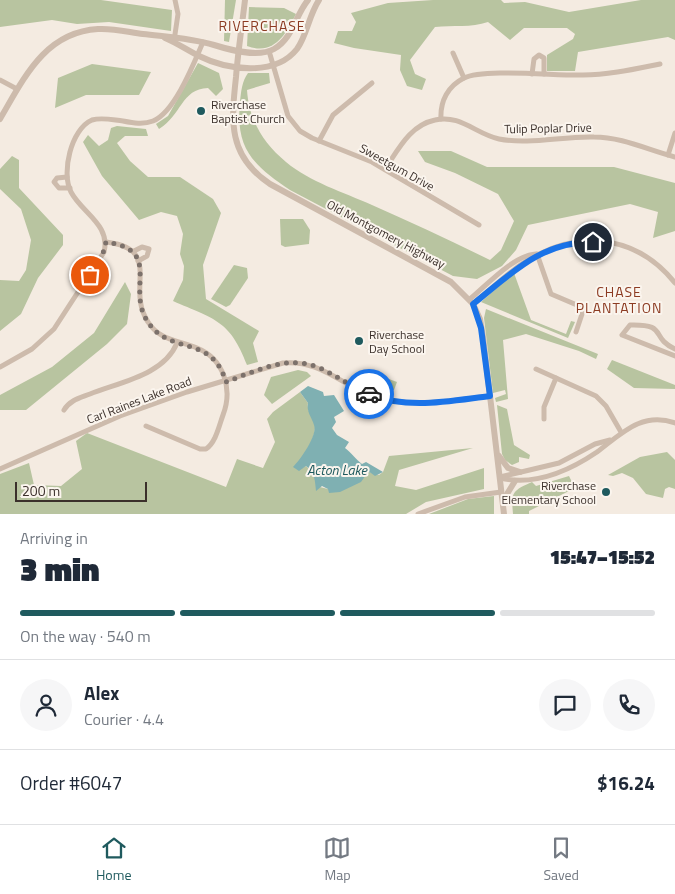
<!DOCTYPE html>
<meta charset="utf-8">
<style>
body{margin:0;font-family:"Titillium Web",sans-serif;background:#f6f6f7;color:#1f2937;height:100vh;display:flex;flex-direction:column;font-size:19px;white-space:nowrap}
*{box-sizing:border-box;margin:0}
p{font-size:16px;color:#747a83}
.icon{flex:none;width:28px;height:28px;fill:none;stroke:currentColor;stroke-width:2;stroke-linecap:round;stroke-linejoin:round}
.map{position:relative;height:514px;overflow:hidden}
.details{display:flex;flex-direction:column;background:#fff;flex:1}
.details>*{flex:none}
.scale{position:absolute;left:15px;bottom:12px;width:132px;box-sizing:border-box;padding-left:5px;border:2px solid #3b302b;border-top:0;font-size:14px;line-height:18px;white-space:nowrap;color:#3b302b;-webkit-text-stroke:4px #fbf5ee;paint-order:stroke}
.pin{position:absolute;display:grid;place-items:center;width:42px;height:42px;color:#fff;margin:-21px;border:2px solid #fff;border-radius:50%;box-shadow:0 1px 5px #0007}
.courier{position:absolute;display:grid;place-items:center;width:50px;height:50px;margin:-25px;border:4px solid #1a73e8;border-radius:50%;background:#fff;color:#222;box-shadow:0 1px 6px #0007}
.head em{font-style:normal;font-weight:800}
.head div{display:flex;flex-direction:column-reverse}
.head{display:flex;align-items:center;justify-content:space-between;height:85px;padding:0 20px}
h1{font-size:32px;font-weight:800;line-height:38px}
.bar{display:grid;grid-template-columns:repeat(4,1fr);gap:8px 5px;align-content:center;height:60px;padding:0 20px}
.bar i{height:6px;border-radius:4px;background:#e0e1e3}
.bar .active{background:#1f5a5e}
.bar p{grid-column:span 4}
.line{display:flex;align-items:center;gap:12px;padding:0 20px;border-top:1px solid #e0e1e3}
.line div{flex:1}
.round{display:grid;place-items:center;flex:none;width:52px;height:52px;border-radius:26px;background:#f6f6f7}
.dock{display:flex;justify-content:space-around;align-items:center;height:70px;border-top:1px solid #e0e1e3;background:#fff;font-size:14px;color:#747a83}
.dock a{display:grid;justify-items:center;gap:2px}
.dock .active{color:#1f5a5e}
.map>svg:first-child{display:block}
.green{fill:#b8c4a0}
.water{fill:#7fb0b2}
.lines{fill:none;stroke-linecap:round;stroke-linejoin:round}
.minor{stroke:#cdbbac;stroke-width:5}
.tertiary{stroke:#cdbbac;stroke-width:6}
.done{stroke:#7c716b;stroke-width:5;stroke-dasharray:0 9}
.route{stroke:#1a73e8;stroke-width:6}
.poi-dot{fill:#1f5a5e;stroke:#fbf5ee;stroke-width:2}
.labels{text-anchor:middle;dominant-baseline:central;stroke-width:4;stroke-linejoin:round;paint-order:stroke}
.poi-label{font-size:12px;fill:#3b302b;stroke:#fbf5ee;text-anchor:start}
.street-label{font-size:12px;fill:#3b302b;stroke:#fbf5ee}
.neighbourhood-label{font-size:14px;letter-spacing:1px;fill:#8c3b22;stroke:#fbf5ee}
.water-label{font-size:14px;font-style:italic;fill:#1f5a5e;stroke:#fbf5ee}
</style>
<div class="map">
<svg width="675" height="514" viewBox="0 0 675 514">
<rect width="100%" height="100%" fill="#f4ebe1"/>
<g class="green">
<path d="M0,0H101L172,10L171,31L109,22L77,24L52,20L0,27Z"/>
<path d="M225,0H236L229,42L224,41Z"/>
<path d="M433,0H501L504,3L525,2L569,12L641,0H675V40L668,37L578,52L575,71H547V55L573,39L575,34L567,28H524L510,40L488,22C471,28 453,25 435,27L410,60L415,74L426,79L422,90L407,86L400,70L401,55L354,48L334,43L338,31H352L356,22L351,13L388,3Z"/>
<path d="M249,7L284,8L296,14C286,34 274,56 247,46Z"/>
<path d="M198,63L219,73L223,89L216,96L208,88C181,89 182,115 159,129L156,124L168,116Z"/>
<path d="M92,64L151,72L139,95H86L55,108L58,78Z"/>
<path d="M248,73H269L270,83L247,90C249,120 263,143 286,162C310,182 343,192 372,205C411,222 451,241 490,260L501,250L514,221L498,194L455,173L425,162L418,151H451L487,167H614L675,183V231L653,238L658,212L630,204L528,225L516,250L502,266L477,279L453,276L290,190C254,166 235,149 240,102C241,92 242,81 248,73Z"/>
<path d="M117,126L146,129L148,136H125L117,143L130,161L148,177H180L213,199L221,213L203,265L206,299L259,331L253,343L258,362L247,365C230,320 214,319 173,301L183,280L184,266L180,254L183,234L177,216L161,212L139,220L102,176L83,142L88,135L99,146L108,140L111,128Z"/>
<path d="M12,156L19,160V188L63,235V245L38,278L21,314L0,331V280L19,281L26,270L31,240L21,209L0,189V169Z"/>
<path d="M280,219H303L310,230L309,244L285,247L281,245Z"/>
<path d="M234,265L247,268L248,278L230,305L226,307L211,299Z"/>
<path d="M514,273L531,320L566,334L571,321L575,322L568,338L481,302Z"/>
<path d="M125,282L131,294L127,324L107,344L26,410H0V395L52,367L94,333Z"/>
<path d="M486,309L598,354L596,359L579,351L526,334L503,340L508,399L496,402L495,398L506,394L505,390L493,393L484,318Z"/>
<path d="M612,360L675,385V389L634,388L607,369Z"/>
<path d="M298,370L307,372L311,376L272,404L264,395L271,377Z"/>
<path d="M378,375L397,382L394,390L375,384Z"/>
<path d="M300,392L308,403C306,412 315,417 315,426C316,440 302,452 302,468L306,466L314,474L320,487L328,489L368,472L379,475L383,472L389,456L473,448L399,470L395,486L416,490L484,468V489L426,502L406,514H0V474L29,463L34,485L61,486L82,469L76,441L87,433L226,487L237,459L263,468L275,442L267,419L273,412Z"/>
<path d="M497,405L507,409L514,445L530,455L529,459L519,457V462L512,465L505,460L502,454Z"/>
<path d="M667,452L675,460V489L669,487L665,489L663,498L646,494L633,478L622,473L613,476L608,475L640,457Z"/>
<path d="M569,476L575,488L529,511V514H513C511,492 512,491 532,482L536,486Z"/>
<path d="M494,496V514H429L468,499Z"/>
</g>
<path class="water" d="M308,386L323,392L324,396L334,395L344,411L334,417L336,422L332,428L337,435L349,442L345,448C352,453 355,459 362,464L366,462L383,472L375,476L371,473L368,472L361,482L340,492L329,493L328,489L322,486L316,491C315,481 315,472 306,466L299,471L293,467C300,460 318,435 314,425C312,418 306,411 308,403L300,392Z"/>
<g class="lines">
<g class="minor">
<path d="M174,41L178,14L175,0"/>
<path d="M269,51L288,116L300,131L312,138L372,162L479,225"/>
<path d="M453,53L464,78"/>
<path d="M532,74L534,59L539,55L544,58V74"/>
<path d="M0,80L17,89"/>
<path d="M441,119C440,101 448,86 464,78C484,68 557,76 583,75C609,75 635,69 660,64"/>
<path d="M319,141L333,115L372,83"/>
<path d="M668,155L675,133"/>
<path d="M385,169C398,150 410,125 435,120C460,114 476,134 499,139C529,145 563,136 594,137C622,137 648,150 675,157"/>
<path d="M67,177L57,178L54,182L59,188H70"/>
<path d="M106,242C164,249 125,288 148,322C160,341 178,340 197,348C224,359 233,389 223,415C219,426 216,442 206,449H200L146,426"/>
<path d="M134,251L142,247L149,249L147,256L138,261"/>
<path d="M537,254L551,294L584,308L576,332"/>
<path d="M470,299C487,285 514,255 536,254"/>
<path d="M473,304C494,287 513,267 537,255C587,229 640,239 675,283"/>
<path d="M675,349C649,337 669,324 630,325L622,335L675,356"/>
<path d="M0,367L32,349L54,329L104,252C111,225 82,213 71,192C61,173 71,129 92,120C102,117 113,120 123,121C133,123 143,125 153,121C175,112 194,63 203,42"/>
<path d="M536,369L596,396L606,406L621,432"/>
<path d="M64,410C70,400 80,398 90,394C120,382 164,375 177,343"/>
<path d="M544,419V407L556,378"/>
<path d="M0,469L120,416L187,392L283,363C321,359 344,388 379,398C416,408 453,400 490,396"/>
<path d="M500,477L559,463L595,444L610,440"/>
<path d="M500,478C534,486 569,471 597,452C621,434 642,411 675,423"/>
<path d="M418,514L465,497L501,492"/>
</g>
<g class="tertiary">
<path d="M245,0C242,26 238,51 236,77C231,122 228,156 270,184L451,282L473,304L480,319L483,337L504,514"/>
<path d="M165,38C177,43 187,50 199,56C227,70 275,77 297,49C307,35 309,15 319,0"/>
<path d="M0,119C24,78 45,32 98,29C113,28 128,32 143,34C168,37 190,38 214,45C230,50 258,58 274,49C293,38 295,16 308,0"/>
<path d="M499,456L508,468L520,472"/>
<path d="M505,503L507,494L515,481"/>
</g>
</g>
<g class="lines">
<path class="done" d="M90,275L102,257L106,242C164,250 125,289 148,322C170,356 212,334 226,382C256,371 288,354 320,368C337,376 352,387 369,394"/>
<path class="route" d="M369,394C408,410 449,401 490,396L481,328L473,304C511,274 540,242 593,242"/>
</g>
<g class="poi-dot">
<circle cx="201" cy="111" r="5"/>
<circle cx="359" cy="341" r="5"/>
<circle cx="606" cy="492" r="5"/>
</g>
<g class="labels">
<g class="poi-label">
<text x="211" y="104">Riverchase<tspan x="211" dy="14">Baptist Church</tspan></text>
<text x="369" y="334">Riverchase<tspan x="369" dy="14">Day School</tspan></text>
<text x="596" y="485" text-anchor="end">Riverchase<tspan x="596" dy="14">Elementary School</tspan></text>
</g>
<g class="street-label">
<text transform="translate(548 128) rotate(-1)">Tulip Poplar Drive</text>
<text transform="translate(397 167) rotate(29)">Sweetgum Drive</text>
<text transform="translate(386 234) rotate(28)">Old Montgomery Highway</text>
<text transform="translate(139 400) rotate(-21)">Carl Raines Lake Road</text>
</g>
<g class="neighbourhood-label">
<text x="262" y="25">RIVERCHASE</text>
<text x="619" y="291">CHASE<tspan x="619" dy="16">PLANTATION</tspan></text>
</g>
<g class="water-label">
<text x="337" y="469">Acton Lake</text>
</g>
</g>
</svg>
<div class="scale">200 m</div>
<div class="pin" style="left:90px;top:275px;background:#ea580c"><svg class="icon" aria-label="bag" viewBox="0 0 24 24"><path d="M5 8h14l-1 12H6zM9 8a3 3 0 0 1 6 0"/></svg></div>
<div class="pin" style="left:593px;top:242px;background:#1f2937"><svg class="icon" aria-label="home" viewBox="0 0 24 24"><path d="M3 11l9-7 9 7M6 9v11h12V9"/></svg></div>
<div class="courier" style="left:369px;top:394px"><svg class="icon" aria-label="car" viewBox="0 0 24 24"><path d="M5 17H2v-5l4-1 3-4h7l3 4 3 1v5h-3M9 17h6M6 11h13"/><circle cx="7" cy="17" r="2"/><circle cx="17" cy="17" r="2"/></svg></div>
</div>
<section class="details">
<div class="head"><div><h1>3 min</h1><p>Arriving in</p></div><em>15:47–15:52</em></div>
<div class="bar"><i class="active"></i><i class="active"></i><i class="active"></i><i></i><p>On the way · 540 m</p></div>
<div class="line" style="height:90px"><a class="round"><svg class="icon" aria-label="person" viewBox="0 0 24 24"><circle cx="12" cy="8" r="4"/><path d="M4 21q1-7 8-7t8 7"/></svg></a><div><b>Alex</b><p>Courier · 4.4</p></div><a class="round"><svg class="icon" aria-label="chat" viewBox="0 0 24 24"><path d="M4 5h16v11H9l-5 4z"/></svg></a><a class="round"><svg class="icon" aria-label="phone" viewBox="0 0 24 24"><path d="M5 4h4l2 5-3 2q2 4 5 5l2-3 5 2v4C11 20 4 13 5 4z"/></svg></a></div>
<div class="line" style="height:65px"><div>Order #6047</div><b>$16.24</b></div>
</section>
<nav class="dock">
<a class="active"><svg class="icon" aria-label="home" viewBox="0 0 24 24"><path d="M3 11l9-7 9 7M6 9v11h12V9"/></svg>Home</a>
<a><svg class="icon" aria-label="map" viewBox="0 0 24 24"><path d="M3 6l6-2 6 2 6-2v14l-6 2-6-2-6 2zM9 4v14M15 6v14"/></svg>Map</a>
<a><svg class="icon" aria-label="saved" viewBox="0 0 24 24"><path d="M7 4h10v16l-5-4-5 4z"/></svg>Saved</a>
</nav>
